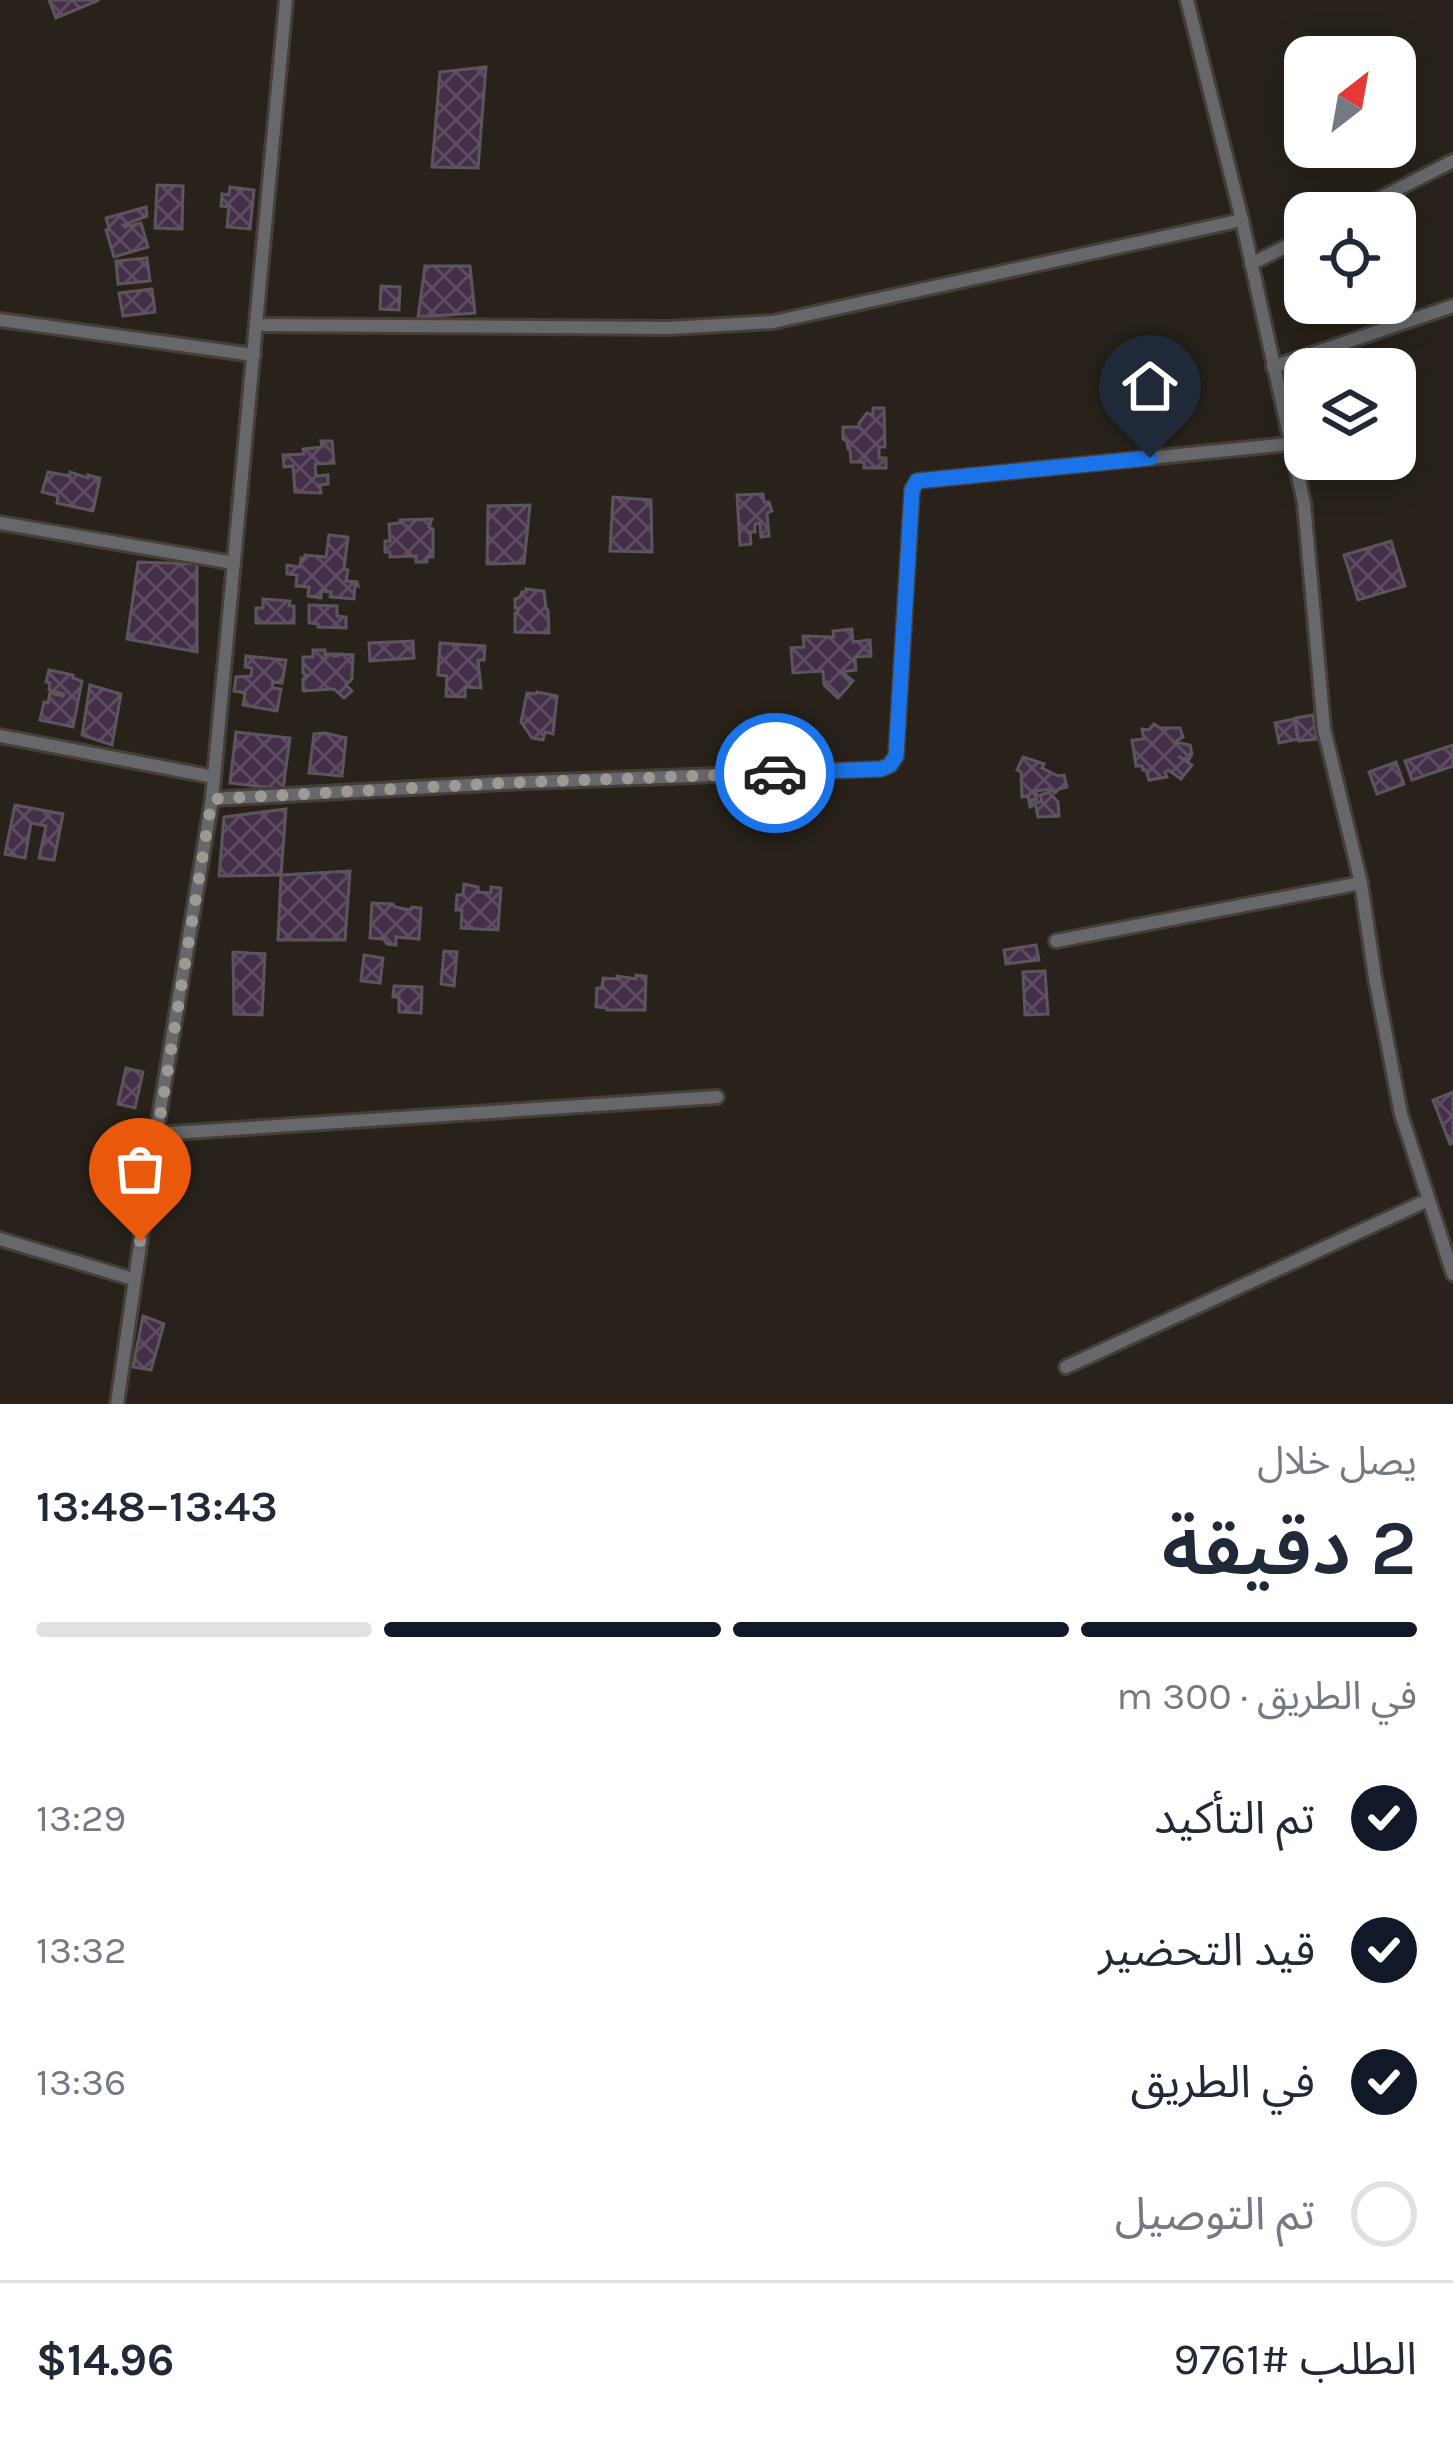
<!DOCTYPE html>
<html lang="ar">
<meta charset="utf-8">
<style>
body{margin:0;font-family:Karla,"Noto Sans Arabic",sans-serif;background:#f2f2f3;color:#1f2937;direction:rtl;height:100vh;display:flex;flex-direction:column;font-size:45px;white-space:nowrap}
*{box-sizing:border-box;margin:0}
p{font-size:39px;color:#747a83}
.icon{flex:none;width:66px;height:66px;fill:none;stroke:currentColor;stroke-width:2;stroke-linecap:round;stroke-linejoin:round}
.map{position:relative;height:1404px;overflow:hidden;direction:ltr}
.side{display:flex;flex-direction:column;background:#fff;flex:1}
.side>*{flex:none}
.needle{width:78px;rotate:31deg}
.tools{position:absolute;left:1284px;top:36px;display:grid;gap:24px}
.tools a{display:grid;place-items:center;width:132px;height:132px;border-radius:24px;background:#fff;box-shadow:0 6px 30px #0003;font-size:60px}
.pin{position:absolute;display:grid;place-items:center;width:102px;height:102px;color:#fff;margin:-123px -51px;border-radius:50% 50% 50% 0;rotate:-45deg;box-shadow:0 0 12px #0007}
.pin .icon{rotate:45deg}
.courier{position:absolute;display:grid;place-items:center;width:120px;height:120px;margin:-60px;border:9px solid #1a73e8;border-radius:50%;background:#fff;color:#222;box-shadow:0 3px 15px #0007}
.summary em{font-style:normal;font-weight:600}
.summary div{display:flex;flex-direction:column-reverse}
.summary{display:flex;align-items:center;justify-content:space-between;height:204px;padding:0 36px}
h1{font-size:78px;font-weight:600;line-height:90px}
.bar{display:grid;grid-template-columns:repeat(4,1fr);gap:18px 12px;align-content:center;height:144px;padding:0 36px}
.bar i{height:15px;border-radius:9px;background:#e0e1e3}
.bar .on{background:#111827}
.bar p{grid-column:span 4}
.line{display:flex;align-items:center;gap:30px;padding:0 36px;border-top:3px solid #e0e1e3}
.line div{flex:1}
ol{padding:0 36px;list-style:none}
li{display:flex;align-items:center;gap:36px;height:132px}
li p{margin-inline-start:auto}
li .icon{padding:12px;border-radius:50%;background:#111827;color:#fff;stroke-width:4}
li:last-child{color:#747a83}
li i{width:66px;height:66px;border:6px solid #e0e1e3;border-radius:50%}
.map>svg:first-child{display:block}
.building{fill:url(#building-cross-hatch);stroke:#5c555e;stroke-width:3}
.lines{fill:none;stroke-linecap:round;stroke-linejoin:round}
.minor-casing{stroke:#453f38;stroke-width:18}
.minor{stroke:#67676c;stroke-width:12}
.done{stroke:#9e9a93;stroke-width:12;stroke-dasharray:0 21.6}
.route{stroke:#1a73e8;stroke-width:15}
</style>
<div class="map">
<svg width="1453" height="1404" viewBox="0 0 1453 1404">
<defs>
<pattern id="building-cross-hatch" width="8" height="8" patternUnits="userSpaceOnUse" patternTransform="scale(3)"><rect width="8" height="8" fill="#433048"/><path d="M0 0l8 8M0 8l8-8" fill="none" stroke="#5e4d62"/></pattern>
</defs>
<rect width="100%" height="100%" fill="#28221a"/>
<g class="building">
<path d="M49,0H99L56,18Z"/>
<path d="M486,67L478,168L432,167L440,72Z"/>
<path d="M157,185L183,186L182,229L155,228Z"/>
<path d="M230,187L254,190L250,229L227,227L229,207L221,206L222,194L229,195Z"/>
<path d="M146,207L147,216L123,225L125,227L141,223L148,247L114,257L106,230L109,229L106,218Z"/>
<path d="M147,258L150,281L118,284L116,261Z"/>
<path d="M425,266H470L475,313L418,317Z"/>
<path d="M381,286L400,287L399,310L380,309Z"/>
<path d="M152,289L155,312L123,316L119,293Z"/>
<path d="M873,408H884L885,447H879V458H886V468H864V462H851L850,450L848,449L847,441L843,439V427H859V423L867,413L873,415Z"/>
<path d="M321,441H332L334,463L315,464L316,476L328,475V484L320,485L321,493L295,492L293,466L284,467L283,455L304,454L303,449L322,447Z"/>
<path d="M48,472L70,476V472L88,478V475L100,478L93,511L57,503L58,496L42,492Z"/>
<path d="M763,494L764,502H769L772,511L767,513L769,536L761,537L760,523L755,524V532H750L751,544L740,545L737,495Z"/>
<path d="M613,497L651,500L652,552L610,551Z"/>
<path d="M530,505L524,563L487,564L488,506Z"/>
<path d="M432,519L429,527L433,529V557H427V562H416V556L390,557V552H385V541H390L389,524L400,523V520Z"/>
<path d="M329,535L348,537L344,569L348,570L346,581L357,582L358,586L355,585L354,599L330,597L331,592L321,591V598L308,596L309,587L296,586L297,575L287,574V565L300,567L301,558L304,559L305,555L326,557Z"/>
<path d="M1391,541L1405,586L1358,600L1344,555Z"/>
<path d="M138,562L197,564V652L127,639Z"/>
<path d="M526,589L544,591L546,609L548,610L549,633L515,632V613L518,611V608H515V599L520,597L522,592H526Z"/>
<path d="M263,599L290,601L289,606H294V623H256V608H263Z"/>
<path d="M309,605L337,606V616L346,617V628L318,627V624L309,623Z"/>
<path d="M852,629L853,642L870,640L871,656L855,657L856,670L842,672L853,681L838,698L824,685L823,671L793,673L791,648L804,647L803,636L834,637L833,631Z"/>
<path d="M413,641L414,658L370,661L369,643Z"/>
<path d="M440,643L485,646L484,660H478L481,688L465,687V697L446,696L447,676L438,675Z"/>
<path d="M313,650H325V657L327,654H333V656H338L337,654L353,655L352,679L346,685L352,691L344,698L334,689L303,691V679L306,675L303,673V657H313Z"/>
<path d="M246,656L286,660L282,683L273,682L272,688L281,689L277,711L243,705L245,693L234,691L236,677L251,676L252,668L245,667Z"/>
<path d="M49,670L73,675V678L82,681L73,727L40,720L44,702L48,703L50,693L63,696L64,694L49,690L50,683L46,682Z"/>
<path d="M90,685L121,694L112,745L82,735Z"/>
<path d="M537,692L557,696L553,734L545,732L543,740L532,738L521,722L527,693L536,694Z"/>
<path d="M1313,715L1317,739L1299,741L1295,718Z"/>
<path d="M1294,719L1298,739L1279,743L1275,723Z"/>
<path d="M1154,724L1160,728H1180L1183,737L1175,742L1190,745L1192,754L1188,761L1178,756L1192,765L1181,779L1168,770L1165,772L1167,777L1149,780L1146,770H1143L1142,766H1136L1132,740L1144,739L1142,729L1149,730Z"/>
<path d="M236,732L290,738L283,789L230,783Z"/>
<path d="M325,733L346,738L342,776L309,773L314,734Z"/>
<path d="M1453,745V766L1412,780L1405,761Z"/>
<path d="M1023,757L1044,764L1042,768L1058,776L1064,775L1067,787L1059,789L1055,793L1050,789L1036,791L1037,799L1032,800V806L1030,807L1028,796L1022,797L1021,772L1017,770Z"/>
<path d="M1396,762L1404,784L1377,794L1369,772Z"/>
<path d="M1049,792L1058,802L1059,816L1038,817L1035,803L1042,801L1040,795Z"/>
<path d="M15,805L63,814L54,860L39,858L46,826L31,823L25,858L5,854Z"/>
<path d="M286,809L281,875L219,876L224,817Z"/>
<path d="M350,871L345,940H278L281,875Z"/>
<path d="M464,884L478,887V892L491,893V887L501,888L498,930L461,928L462,910H456L457,895H463Z"/>
<path d="M372,903L393,904L395,907L410,910L412,907L421,908L419,939L396,937V945L387,944L382,937L381,939L370,938Z"/>
<path d="M1036,945L1039,960L1006,964L1004,950Z"/>
<path d="M444,951L457,952L454,986L441,984Z"/>
<path d="M233,952L265,954L262,1015L234,1014Z"/>
<path d="M364,955L383,958L380,983L361,981Z"/>
<path d="M1045,971L1048,1014L1025,1015L1023,972Z"/>
<path d="M636,975L646,976L645,1010H607V1008L596,1007L597,988H602L603,978L617,979V976L636,979Z"/>
<path d="M394,986L422,987L421,1013L399,1012V997H393Z"/>
<path d="M126,1068L143,1072L135,1108L118,1104Z"/>
<path d="M1453,1092V1143L1450,1144L1433,1100Z"/>
<path d="M134,1136L143,1138L137,1172L120,1170L124,1149L131,1151Z"/>
<path d="M143,1316L164,1324L151,1370L133,1367Z"/>
</g>
<g class="lines">
<defs>
<g id="minor">
<path d="M1187,0L1242,220L1304,503L1324,729L1361,883L1375,978L1401,1114L1453,1274"/>
<path d="M1351,213L1453,161"/>
<path d="M1251,264L1305,237"/>
<path d="M0,320L254,355"/>
<path d="M257,325L669,328L773,322L1242,220"/>
<path d="M1273,367L1453,306"/>
<path d="M0,523L234,563"/>
<path d="M0,736L214,777"/>
<path d="M212,799L504,783L881,769L890,765L896,756L912,490L917,481L1289,444"/>
<path d="M1056,941L1361,883"/>
<path d="M156,1134L717,1097"/>
<path d="M0,1239L133,1279"/>
<path d="M1066,1367L1428,1200"/>
<path d="M117,1404L156,1134L212,799L286,0"/>
</g>
</defs>
<use href="#minor" class="minor-casing"/>
<use href="#minor" class="minor"/>
</g>
<g class="lines">
<path class="done" d="M140,1241L212,799L504,783L775,773"/>
<path class="route" d="M775,773L881,769L890,765L896,756L912,490L917,481L1150,458"/>
</g>
</svg>
<div class="tools">
<a><svg class="needle" viewBox="-14 -14 28 28"><path d="M0-13l5 13h-10z" fill="#e53935"/><path d="M0 13l5-13h-10z" fill="#747a83"/></svg></a>
<a><svg class="icon" aria-label="locate" viewBox="0 0 24 24"><circle cx="12" cy="12" r="6"/><path d="M12 2v4M12 18v4M2 12h4M18 12h4"/></svg></a>
<a><svg class="icon" aria-label="layers" viewBox="0 0 24 24"><path d="M12 4l9 5-9 5-9-5zM3 14l9 5 9-5"/></svg></a>
</div>
<div class="pin" style="left:140px;top:1241px;background:#ea580c"><svg class="icon" aria-label="bag" viewBox="0 0 24 24"><path d="M5 8h14l-1 12H6zM9 8a3 3 0 0 1 6 0"/></svg></div>
<div class="pin" style="left:1150px;top:458px;background:#1f2937"><svg class="icon" aria-label="home" viewBox="0 0 24 24"><path d="M3 11l9-7 9 7M6 9v11h12V9"/></svg></div>
<div class="courier" style="left:775px;top:773px"><svg class="icon" aria-label="car" viewBox="0 0 24 24"><path d="M5 17H2v-5l4-1 3-4h7l3 4 3 1v5h-3M9 17h6M6 11h13"/><circle cx="7" cy="17" r="2"/><circle cx="17" cy="17" r="2"/></svg></div>
</div>
<section class="side">
<div class="summary"><div><h1>2 دقيقة</h1><p>يصل خلال</p></div><em>13:43–13:48</em></div>
<div class="bar"><i class="on"></i><i class="on"></i><i class="on"></i><i></i><p>في الطريق · 300 m</p></div>
<ol>
<li><svg class="icon" aria-label="check" viewBox="0 0 24 24"><path d="M5 12l5 5 9-10"/></svg>تم التأكيد<p>13:29</p></li>
<li><svg class="icon" aria-label="check" viewBox="0 0 24 24"><path d="M5 12l5 5 9-10"/></svg>قيد التحضير<p>13:32</p></li>
<li><svg class="icon" aria-label="check" viewBox="0 0 24 24"><path d="M5 12l5 5 9-10"/></svg>في الطريق<p>13:36</p></li>
<li><i></i>تم التوصيل</li>
</ol>
<div class="line" style="height:156px"><div>الطلب #9761</div><b>$14.96</b></div>
</section>
